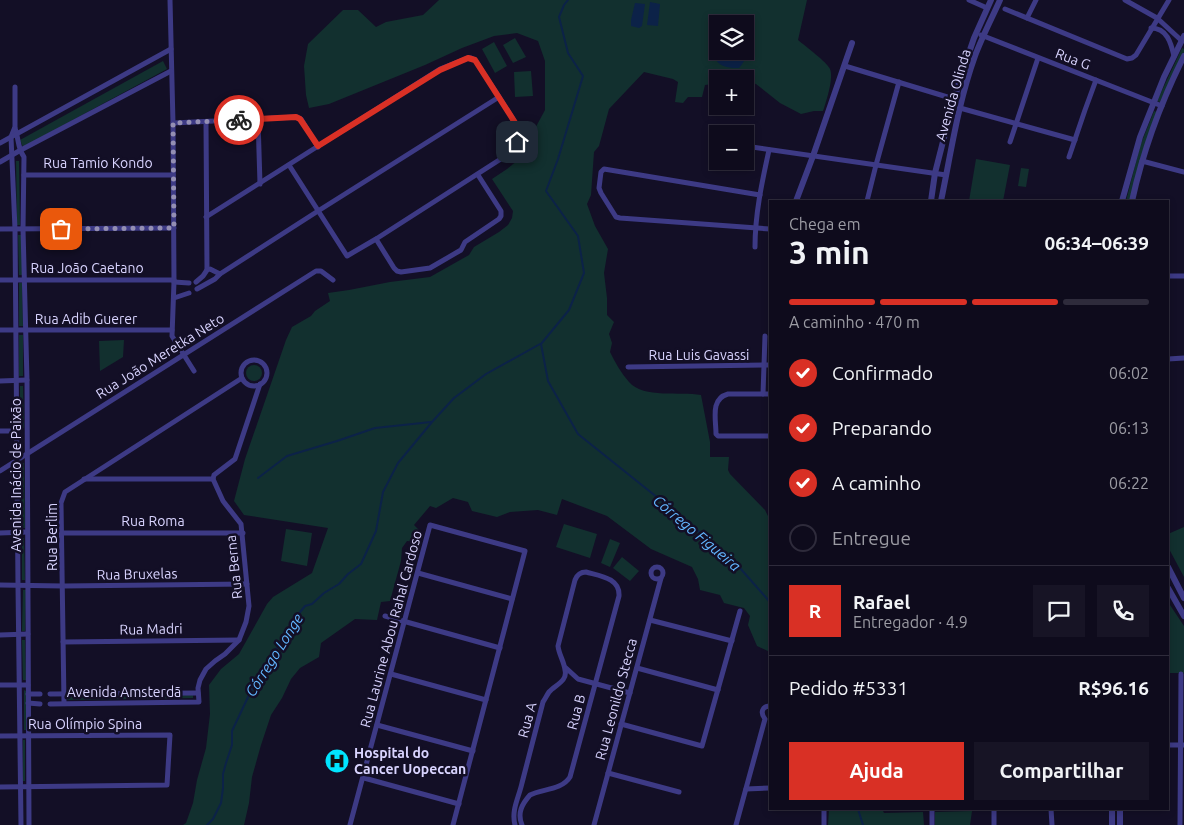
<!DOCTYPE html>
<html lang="pt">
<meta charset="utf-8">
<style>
body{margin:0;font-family:Ubuntu,sans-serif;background:#171425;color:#f1f3f6;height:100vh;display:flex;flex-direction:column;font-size:19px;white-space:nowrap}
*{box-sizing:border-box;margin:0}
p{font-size:16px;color:#9b9ba3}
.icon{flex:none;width:28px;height:28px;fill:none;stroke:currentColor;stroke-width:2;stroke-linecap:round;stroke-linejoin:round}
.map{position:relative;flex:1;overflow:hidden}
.panel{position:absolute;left:769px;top:200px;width:400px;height:610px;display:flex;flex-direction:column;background:#0e0b1c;border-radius:0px;box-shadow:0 2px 8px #0003,0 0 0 1px #2e2b3b}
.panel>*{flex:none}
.buttons{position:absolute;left:709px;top:15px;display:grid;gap:10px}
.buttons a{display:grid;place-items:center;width:45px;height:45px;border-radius:0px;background:#0e0b1c;box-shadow:0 2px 8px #0003,0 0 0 1px #2e2b3b;font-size:25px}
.pin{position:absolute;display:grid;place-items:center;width:42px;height:42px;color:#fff;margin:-21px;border-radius:10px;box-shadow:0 2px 8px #0006}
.courier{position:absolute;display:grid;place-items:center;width:50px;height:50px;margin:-25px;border:4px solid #d93025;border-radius:50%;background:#fff;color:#222;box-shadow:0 1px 6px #0007}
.overview em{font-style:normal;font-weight:700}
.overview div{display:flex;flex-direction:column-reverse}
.overview{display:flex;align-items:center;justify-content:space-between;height:85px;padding:0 20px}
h1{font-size:32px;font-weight:700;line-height:38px}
.bar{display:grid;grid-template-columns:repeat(4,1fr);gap:8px 5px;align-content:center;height:60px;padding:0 20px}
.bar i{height:6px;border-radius:4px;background:#2e2b3b}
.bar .selected{background:#d93025}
.bar p{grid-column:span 4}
.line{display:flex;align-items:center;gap:12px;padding:0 20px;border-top:1px solid #2e2b3b}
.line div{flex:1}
.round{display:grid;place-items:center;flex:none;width:52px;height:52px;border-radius:0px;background:#171425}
ol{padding:0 20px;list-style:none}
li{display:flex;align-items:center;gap:15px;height:55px}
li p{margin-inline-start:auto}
li .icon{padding:5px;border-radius:50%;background:#d93025;color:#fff;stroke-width:4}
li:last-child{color:#9b9ba3}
li i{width:28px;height:28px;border:2px solid #2e2b3b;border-radius:50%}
.button{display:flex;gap:10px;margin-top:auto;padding:10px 20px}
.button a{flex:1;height:58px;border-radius:0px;background:#d93025;color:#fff;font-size:20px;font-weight:700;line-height:58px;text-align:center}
.button a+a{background:#171425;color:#f1f3f6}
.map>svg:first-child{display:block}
.green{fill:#12302f;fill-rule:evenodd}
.water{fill:#0c2248}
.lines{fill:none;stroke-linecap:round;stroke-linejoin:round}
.stream{stroke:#0c2248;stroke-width:2}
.minor{stroke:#3d3a85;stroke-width:5}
.tertiary{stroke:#3d3a85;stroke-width:6}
.done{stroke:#948fb3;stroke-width:5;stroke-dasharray:0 9}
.route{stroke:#d93025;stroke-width:6}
.labels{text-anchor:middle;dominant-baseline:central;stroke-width:5;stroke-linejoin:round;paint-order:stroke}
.street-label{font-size:14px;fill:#d9d4ff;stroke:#130f26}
.poi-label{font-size:14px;font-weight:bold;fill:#d9d4ff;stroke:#130f26;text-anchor:start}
.water-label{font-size:15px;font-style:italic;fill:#62b6ff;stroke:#130f26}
</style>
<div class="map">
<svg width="1184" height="825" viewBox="0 0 1184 825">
<rect width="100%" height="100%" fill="#130f26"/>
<g class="green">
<path d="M439,0H807L798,40C805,46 827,62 830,69C834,78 826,102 823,111H814L801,114L780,103L756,84L745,82V79H718L717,86L713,84L705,85L702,97H688L683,103L675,102L678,82L673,79L644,72L609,109L599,146L594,152L591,195L587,204L595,226L608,249L604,273L607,298V315L614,322L609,334L612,343L610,352C615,362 621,373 629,382C644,399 680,391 701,395L710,442V457H729L728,470L730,474L765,510L770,520V652L757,646L748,625L750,616L744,608L724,603L720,595L700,590L698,579L692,567L651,549L607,516L562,499L557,515L538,510L510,512L497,517L472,511L468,502L453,498L436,508L430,506L414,525L421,532L418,542L407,541L402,548L401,561L390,601L381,602L377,620L355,619L321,643L319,657L300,668L291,679L282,698L271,715L261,745L252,777L249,803L244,825H183L186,823L193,803L197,780L206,748L210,714L209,685L221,669L239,654L267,604L273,597L312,573L328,528L244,515L234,501L245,459L286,340L292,327L311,316L315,311L330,301L328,293L349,290L390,282L430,277L469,255L474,247L499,232L508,225L512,218L513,211L492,179L507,169L518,160L545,110V61L538,41L517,33L494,36L462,48L425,65L329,104L309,108L306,95L304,66L308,44L343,10H358L376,27L386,22L423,15ZM718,24H745V51H718Z"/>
<path d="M515,38L526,57L513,63L503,45Z"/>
<path d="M494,42L507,66L495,73L482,49Z"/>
<path d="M1182,48L1184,49V52L1160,102L1157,101Z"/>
<path d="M163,61L167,69L23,147L20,140Z"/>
<path d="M531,71L533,96L515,97L514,72Z"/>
<path d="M1154,111L1157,112L1129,201H1126L1140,146Z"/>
<path d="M976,159L1010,165L1003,201H969Z"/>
<path d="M16,161H19L20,225H17Z"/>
<path d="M1021,168L1029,169L1026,187L1018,186Z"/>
<path d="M18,235H22V275H19Z"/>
<path d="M19,283H22L23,326H19Z"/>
<rect x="19" y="335" width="4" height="41"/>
<path d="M124,340L123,357L100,371L99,341Z"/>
<circle cx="254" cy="373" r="8"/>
<path d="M20,386H23L24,428H20Z"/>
<path d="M21,463H24L25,528H22Z"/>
<path d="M564,524L597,534L590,558L556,547Z"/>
<path d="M1184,527V577L1168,547V534Z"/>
<path d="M286,529L312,533L307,566L281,561Z"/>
<path d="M22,538H24L25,580H22Z"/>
<path d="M610,539L620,543L610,567L601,563Z"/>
<path d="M622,557L639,571L630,581L613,568Z"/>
<path d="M23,590H26L25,631H22Z"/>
<path d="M1168,602L1184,626V673H1168Z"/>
<path d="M22,640H25L26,680H23Z"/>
<path d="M24,690L26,691V730H24Z"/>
<path d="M193,695V698L67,700V697Z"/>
<rect x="23" y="740" width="2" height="41"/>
<path d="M829,809H882L884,813L923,812L924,825H828Z"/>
<path d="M972,811L970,825H935V812Z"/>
</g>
<g class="water">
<path d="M650,2L660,4L658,26L647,25Z"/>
<path d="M635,3L645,4L642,26L639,28L631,26V20Z"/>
<path d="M717,40L718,51H745V40C750,50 746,60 739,68C719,69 708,59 717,40Z"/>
</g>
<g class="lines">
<g class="stream">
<path d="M568,0L564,5L559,17L568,53L583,76L558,159L546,191L578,236L584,273L569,310L541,344L548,381L578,434L658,498L732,559L770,602"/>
<path d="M258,478L287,456L337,441L375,428L431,422"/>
<path d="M858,809L863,825"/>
<path d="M207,825L213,819L221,803L223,788V774L226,763L232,745V731L249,695L292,622L305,606L312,604L324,593L339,584L348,574L361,564L376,531L383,492L398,463L432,422L454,398L486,374L540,344"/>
</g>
<g class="minor">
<path d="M170,0L173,123L174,282L172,336L194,371"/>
<path d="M969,0L987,8"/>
<path d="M1125,0L1157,18L1182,41"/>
<path d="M1005,9L1127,59L1132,58L1136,55L1169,0"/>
<path d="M1027,18L1036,0"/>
<path d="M1151,28C1167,28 1171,43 1174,56"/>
<path d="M981,35L1162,106"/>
<path d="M845,66L954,99"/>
<path d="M15,87V127L11,137L15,229L18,586L21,825"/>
<path d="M960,108L1075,140"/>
<path d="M258,119L260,184"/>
<path d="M206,122L207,270"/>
<path d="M173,123L296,117L301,119L318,147"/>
<path d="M15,128C19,139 17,147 24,157L23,229L27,380L29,825"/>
<path d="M1010,142L1038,58"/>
<path d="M0,143L171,49"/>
<path d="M745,146L946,175"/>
<path d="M1069,157L1085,110L1096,80"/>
<path d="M1142,161L1184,172"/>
<path d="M0,162L19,151L171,71"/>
<path d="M289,165L347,256L376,239L510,153L517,142L521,132L499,97"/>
<path d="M24,175H173"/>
<path d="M760,195L604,169L601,172L599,188L601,193L616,217L620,218L770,229"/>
<path d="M867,201L876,165L899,82"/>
<path d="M0,229L174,228"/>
<path d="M376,239L394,268L397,271L401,272L430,268L461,250L465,242L499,219L501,216V211L478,175"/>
<path d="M755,247C755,214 762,182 769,150"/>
<path d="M1168,276H1184"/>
<path d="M0,280H174"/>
<path d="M174,282L189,283"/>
<path d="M196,282L203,276L207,270L210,269L220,274L318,211L499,97L475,60L471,58H468L440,69L206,217"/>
<path d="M197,289L215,279L220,274"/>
<path d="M174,298L189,293"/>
<path d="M0,330H172"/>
<path d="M1168,359L1184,358"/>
<circle cx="254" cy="373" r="13"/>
<path d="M628,367L770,365"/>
<path d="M0,381L27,380"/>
<path d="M763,394L765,336"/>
<path d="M770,394H728C710,399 716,419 716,434L718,436H770"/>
<path d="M0,431H16"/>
<path d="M0,471L316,271H321L333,280"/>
<path d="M84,479H213"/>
<path d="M0,533L27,532"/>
<path d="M62,533H243"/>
<circle cx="657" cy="573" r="6"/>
<path d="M418,573L512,599"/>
<path d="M0,585L63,586L247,584"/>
<path d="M385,616L500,648"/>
<path d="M650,620L732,641"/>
<path d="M0,635L28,634"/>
<path d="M63,642L239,640"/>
<path d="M566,668L578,679L630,693"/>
<path d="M637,668L718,690"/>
<path d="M391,674L486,700"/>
<path d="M0,685H28"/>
<path d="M28,694H40"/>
<path d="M50,694L198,693"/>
<path d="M28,703L40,704"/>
<path d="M64,703L61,503L65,492L242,378"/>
<path d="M50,704L199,702L198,688L200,680L206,669L215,661L225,654L239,640L246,622L249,606L241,524L223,501L213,479L214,475L235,459L260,384"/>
<path d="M621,724L702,746L740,611"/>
<path d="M377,725L473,751"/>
<path d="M0,736L170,735L167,785L0,787"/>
<path d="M1168,745H1184"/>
<path d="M608,773L679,792"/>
<path d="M364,778L459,804"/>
<path d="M746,789L770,788"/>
<path d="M824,809V825"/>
<path d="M932,809V825"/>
<path d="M994,809V825"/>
<path d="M1051,809L1052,825"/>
<path d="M350,825L430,525L525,551L453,825"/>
<path d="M515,825C511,810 519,797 522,783C529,756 536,729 543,702C545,699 547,695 549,692C555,685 568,681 565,670C564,661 559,655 558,646L575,580C577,575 580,572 586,572C600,576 620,578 619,596L570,777C562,790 542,789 530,795C522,804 517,813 522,825"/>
<path d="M594,825L661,578"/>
<path d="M736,825L765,719C760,713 762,706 770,706"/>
<path d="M1180,825L1181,674"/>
</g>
<g class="tertiary">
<path d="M796,201L813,156L852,43"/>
<path d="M931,201L935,173L949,118L960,79L974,38L991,0"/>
<path d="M941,201C951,153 958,103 975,56C982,37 992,18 1000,0"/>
<path d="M1122,201L1140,137L1164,77L1184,36"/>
<path d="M1132,201C1143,151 1161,102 1184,56"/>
<path d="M1168,567L1184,598"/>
<path d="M1168,588L1184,616"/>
<path d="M1112,825V809"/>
<path d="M1120,825V809"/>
</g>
</g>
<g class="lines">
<path class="done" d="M61,229L174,228L173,123L239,120"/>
<path class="route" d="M239,120L296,117L300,119L318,146L440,70L468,58L475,60L521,132L517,142"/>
</g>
<defs>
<symbol id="hospital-disc" viewBox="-11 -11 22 22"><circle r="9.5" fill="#00e5ff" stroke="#130f26"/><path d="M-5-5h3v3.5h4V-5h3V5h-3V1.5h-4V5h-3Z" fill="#111"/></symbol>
</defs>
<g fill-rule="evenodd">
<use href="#hospital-disc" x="323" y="747" width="28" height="28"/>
</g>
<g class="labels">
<g class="street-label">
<text transform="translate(1073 59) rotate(21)">Rua G</text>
<text transform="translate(953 95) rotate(-74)">Avenida Olinda</text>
<text x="98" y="163">Rua Tamio Kondo</text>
<text x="87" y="268">Rua João Caetano</text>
<text x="86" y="319">Rua Adib Guerer</text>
<text x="699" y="355">Rua Luis Gavassi</text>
<text transform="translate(160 356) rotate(-32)">Rua João Meretka Neto</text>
<text transform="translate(16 475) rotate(-90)">Avenida Inácio de Paixão</text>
<text x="153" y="521">Rua Roma</text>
<text transform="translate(52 537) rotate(-90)">Rua Berlim</text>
<text transform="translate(234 567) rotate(-96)">Rua Berna</text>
<text transform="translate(137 574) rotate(-1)">Rua Bruxelas</text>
<text transform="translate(151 629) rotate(-1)">Rua Madri</text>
<text transform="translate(391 629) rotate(-75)">Rua Laurine Abou Rahal Cardoso</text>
<text x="124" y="692">Avenida Amsterdã</text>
<text transform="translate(616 699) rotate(-75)">Rua Leonildo Stecca</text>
<text transform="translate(576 712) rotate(-75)">Rua B</text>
<text transform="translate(527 720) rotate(-75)">Rua A</text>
<text x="85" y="724">Rua Olímpio Spina</text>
</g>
<g class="poi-label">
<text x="354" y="753">Hospital do<tspan x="354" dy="16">Cancer Uopeccan</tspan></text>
</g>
<g class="water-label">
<text transform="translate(697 533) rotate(40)">Córrego Figueira</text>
<text transform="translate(274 655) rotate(-58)">Córrego Longe</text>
</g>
</g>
</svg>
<div class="buttons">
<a><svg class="icon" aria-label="layers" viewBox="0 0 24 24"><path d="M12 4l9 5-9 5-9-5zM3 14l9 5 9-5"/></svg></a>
<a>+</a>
<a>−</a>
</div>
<div class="pin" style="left:61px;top:229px;background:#ea580c"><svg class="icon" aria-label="bag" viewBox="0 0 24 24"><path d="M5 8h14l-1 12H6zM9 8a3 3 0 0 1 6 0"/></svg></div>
<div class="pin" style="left:517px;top:142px;background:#1f2937"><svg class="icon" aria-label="home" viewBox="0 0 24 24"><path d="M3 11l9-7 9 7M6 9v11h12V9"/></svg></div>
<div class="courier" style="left:239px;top:120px"><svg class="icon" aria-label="bike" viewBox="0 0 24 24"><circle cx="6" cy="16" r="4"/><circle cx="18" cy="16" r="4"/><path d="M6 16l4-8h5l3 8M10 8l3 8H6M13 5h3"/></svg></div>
<section class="panel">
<div class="overview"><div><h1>3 min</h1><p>Chega em</p></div><em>06:34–06:39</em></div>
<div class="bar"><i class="selected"></i><i class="selected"></i><i class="selected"></i><i></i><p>A caminho · 470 m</p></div>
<ol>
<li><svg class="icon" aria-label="check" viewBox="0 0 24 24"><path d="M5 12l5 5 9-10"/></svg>Confirmado<p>06:02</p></li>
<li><svg class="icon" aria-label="check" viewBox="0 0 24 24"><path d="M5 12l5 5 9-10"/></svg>Preparando<p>06:13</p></li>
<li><svg class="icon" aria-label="check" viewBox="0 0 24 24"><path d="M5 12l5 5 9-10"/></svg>A caminho<p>06:22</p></li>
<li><i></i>Entregue</li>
</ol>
<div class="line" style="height:90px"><b class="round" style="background:#d93025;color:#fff">R</b><div><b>Rafael</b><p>Entregador · 4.9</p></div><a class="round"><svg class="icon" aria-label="chat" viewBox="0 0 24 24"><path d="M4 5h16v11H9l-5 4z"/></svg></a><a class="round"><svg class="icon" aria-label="phone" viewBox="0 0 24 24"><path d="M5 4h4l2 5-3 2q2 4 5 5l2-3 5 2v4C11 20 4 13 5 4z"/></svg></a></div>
<div class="line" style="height:65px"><div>Pedido #5331</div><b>R$96.16</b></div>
<div class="button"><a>Ajuda</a><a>Compartilhar</a></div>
</section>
</div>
